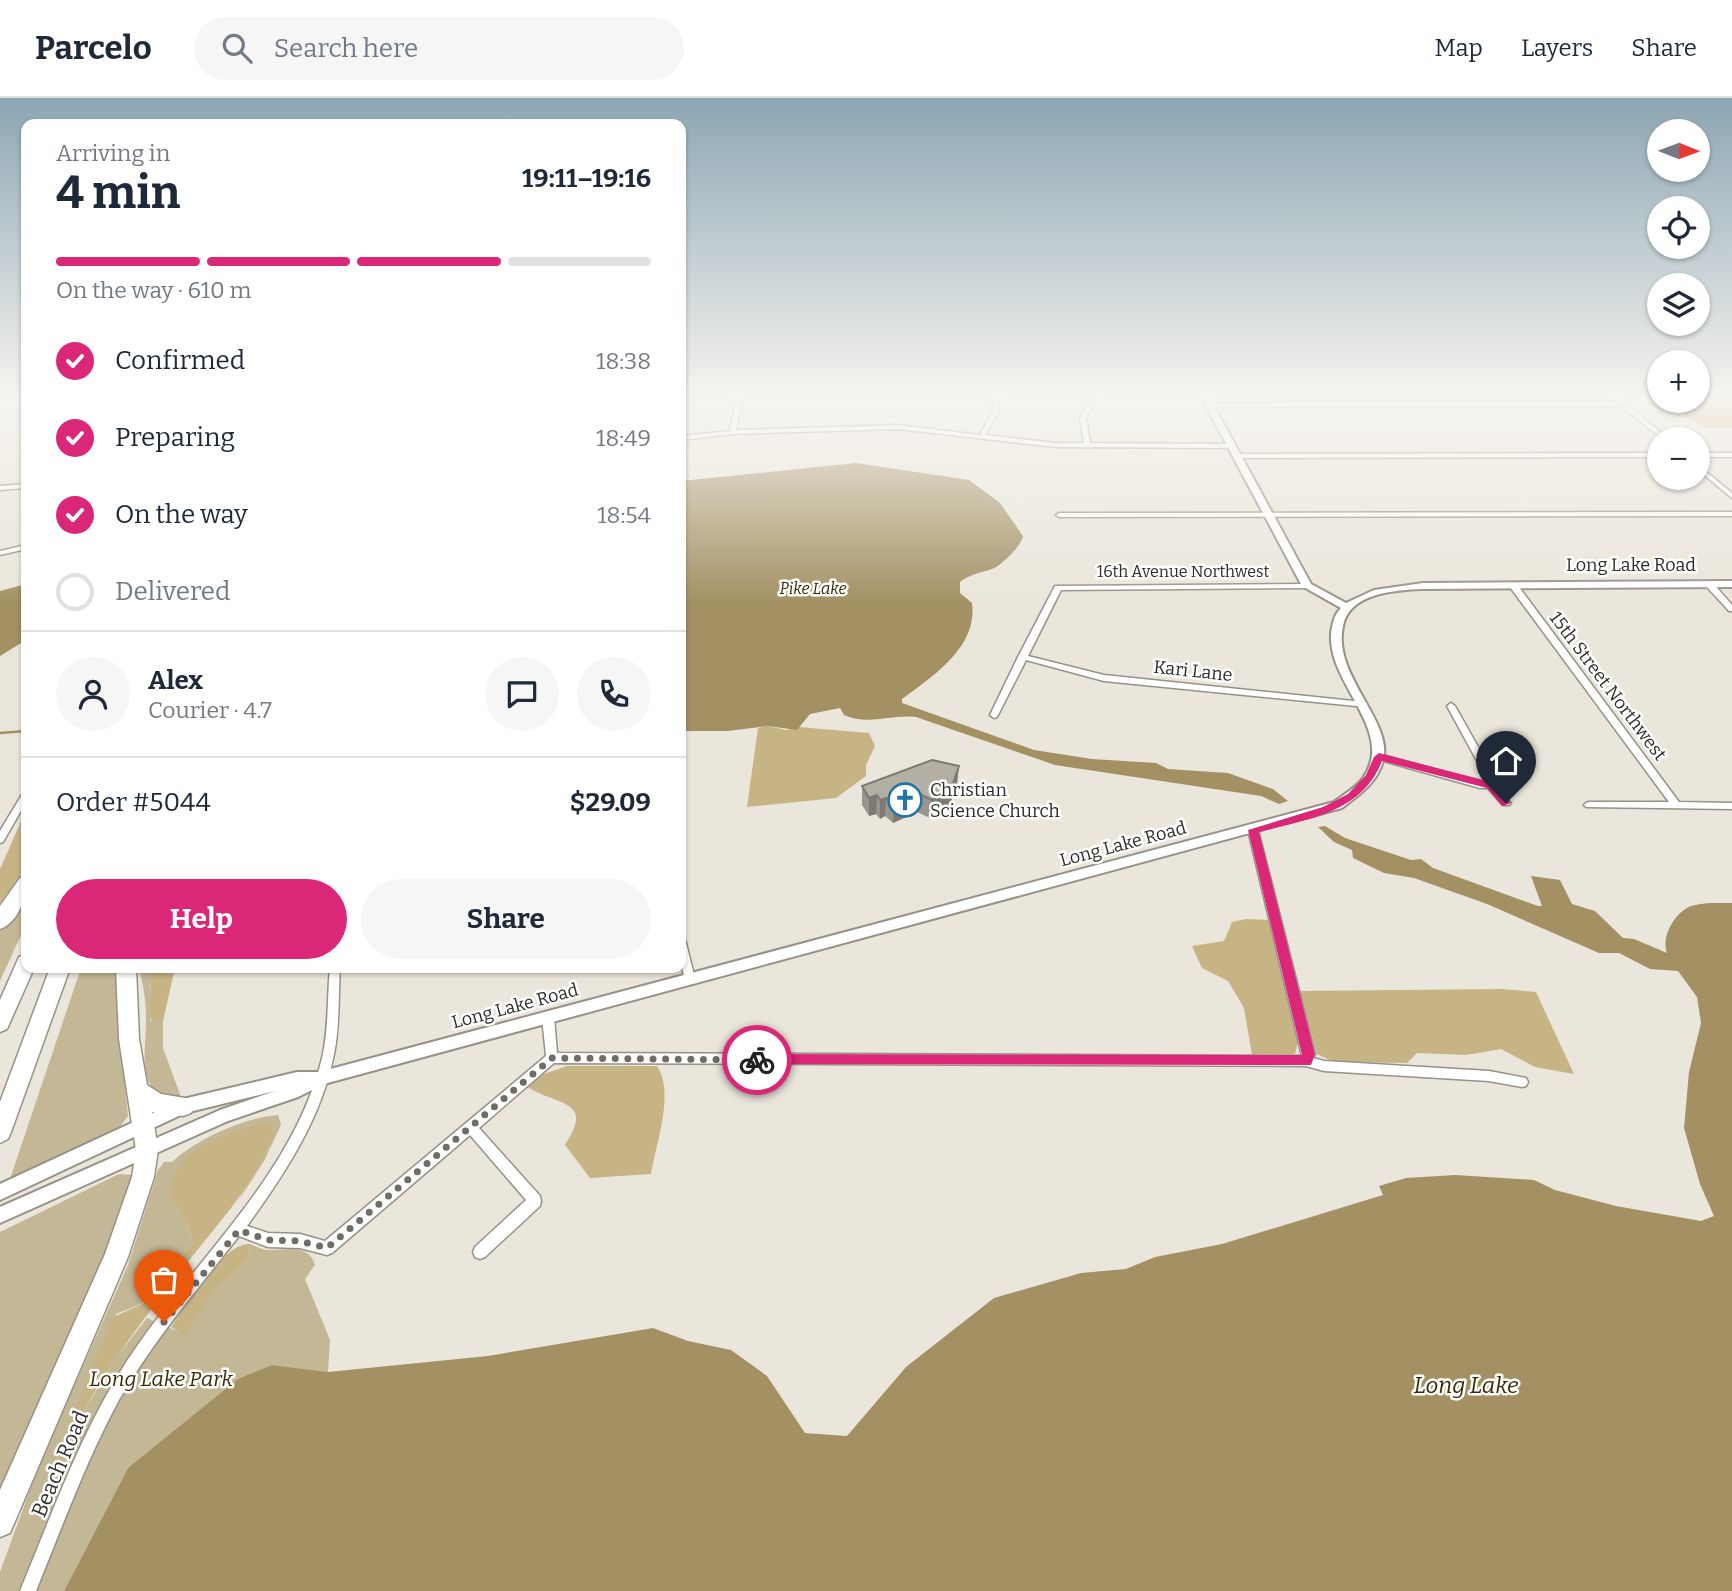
<!DOCTYPE html>
<meta charset="utf-8">
<style>
body{margin:0;font-family:Bitter,serif;background:#f6f6f7;color:#1f2937;height:100vh;display:flex;flex-direction:column;font-size:26px;white-space:nowrap}
*{box-sizing:border-box;margin:0}
p{font-size:23px;color:#747a83}
.icon{flex:none;width:38px;height:38px;fill:none;stroke:currentColor;stroke-width:2;stroke-linecap:round;stroke-linejoin:round}
.map{position:relative;flex:1;overflow:hidden}
.drawer{position:absolute;left:21px;top:21px;width:665px;height:854px;display:flex;flex-direction:column;background:#fff;border-radius:14px;box-shadow:0 2px 5px #0004}
.drawer>*{flex:none}
.needle{width:46px;rotate:91deg}
.tools{position:absolute;left:1647px;top:21px;display:grid;gap:14px}
.tools a{display:grid;place-items:center;width:63px;height:63px;border-radius:50%;background:#fff;box-shadow:0 2px 5px #0004;font-size:35px}
.pin{position:absolute;display:grid;place-items:center;width:60px;height:60px;color:#fff;margin:-72px -30px;border-radius:50% 50% 50% 0;rotate:-45deg;box-shadow:0 0 7px #0007}
.pin .icon{rotate:45deg}
.courier{position:absolute;display:grid;place-items:center;width:70px;height:70px;margin:-35px;border:5px solid #db2777;border-radius:50%;background:#fff;color:#222;box-shadow:0 2px 9px #0007}
.overview em{font-style:normal;font-weight:700}
.overview div{display:flex;flex-direction:column-reverse}
.overview{display:flex;align-items:center;justify-content:space-between;height:119px;padding:0 35px}
h1{font-size:46px;font-weight:700;line-height:52px}
.bar{display:grid;grid-template-columns:repeat(4,1fr);gap:10px 7px;align-content:center;height:84px;padding:0 35px}
.bar i{height:9px;border-radius:5px;background:#e0e1e3}
.bar .on{background:#db2777}
.bar p{grid-column:span 4}
.line{display:flex;align-items:center;gap:18px;padding:0 35px;border-top:2px solid #e0e1e3}
.line div{flex:1}
.round{display:grid;place-items:center;flex:none;width:74px;height:74px;border-radius:37px;background:#f6f6f7}
ol{padding:0 35px;list-style:none}
li{display:flex;align-items:center;gap:21px;height:77px}
li p{margin-inline-start:auto}
li .icon{padding:7px;border-radius:50%;background:#db2777;color:#fff;stroke-width:4}
li:last-child{color:#747a83}
li i{width:38px;height:38px;border:4px solid #e0e1e3;border-radius:50%}
.primary-button{display:flex;gap:14px;margin-top:auto;padding:14px 35px}
.primary-button a{flex:1;height:80px;border-radius:42px;background:#db2777;color:#fff;font-size:28px;font-weight:700;line-height:80px;text-align:center}
.primary-button a+a{background:#f6f6f7;color:#1f2937}
header{display:flex;align-items:center;gap:42px;box-sizing:border-box;height:98px;padding:0 35px;background:#fff;border-bottom:2px solid #e0e1e3}
header strong{font-size:33px}
nav{display:flex;gap:38px;margin-inline-start:auto;font-size:24px}
.search{width:490px;height:63px;background:#f6f6f7;display:flex;align-items:center;gap:18px;box-sizing:border-box;padding:0 24px;border-radius:38px;color:#747a83;font-size:26px}
.map>svg:first-child{display:block}
.green{fill:#c4b796}
.forest{fill:#c6b485}
.water{fill:#a39164}
.lines{fill:none;stroke-linecap:round;stroke-linejoin:round}
.stream{stroke:#a39164;stroke-width:2.5}
.minor-casing{stroke:#969288;stroke-width:3}
.tertiary-casing{stroke:#969288;stroke-width:4}
.motorway-casing{stroke:#969288;stroke-width:3}
.minor{fill:#fff;fill-rule:evenodd}
.tertiary{fill:#fff;fill-rule:evenodd}
.motorway{fill:#fff;fill-rule:evenodd}
.wall{fill:#9a968e}
.shaded-wall{fill:#7d7a74}
.building{fill:#b3afa5;stroke:#7d7a74;stroke-width:2}
.route{fill:#db2777}
.done{stroke:#706d67;stroke-width:7;stroke-dasharray:0 12.6}
.labels{text-anchor:middle;dominant-baseline:central;stroke-width:5;stroke-linejoin:round;paint-order:stroke}
.far-street-label{font-size:16px;fill:#2e2c28;stroke:#fff}
.far-water-label{font-size:16px;font-style:italic;fill:#382a02;stroke:#fff}
.street-label{font-size:18px;fill:#2e2c28;stroke:#fff}
.poi-label{font-size:18px;fill:#2e2c28;stroke:#fff;text-anchor:start}
.near-park-label{font-size:21px;font-style:italic;fill:#392c04;stroke:#fff}
.near-street-label{font-size:21px;fill:#2e2c28;stroke:#fff}
.near-water-label{font-size:23px;font-style:italic;fill:#382a02;stroke:#fff}
</style>
<header>
<strong>Parcelo</strong>
<div class="search"><svg class="icon" aria-label="search" viewBox="0 0 24 24"><circle cx="10" cy="10" r="6"/><path d="M15 15l6 6"/></svg>Search here</div>
<nav><a>Map</a><a>Layers</a><a>Share</a></nav>
</header>
<div class="map">
<svg width="1732" height="1493" viewBox="0 0 1732 1493">
<rect width="100%" height="100%" fill="#eae6db"/>
<g class="green">
<path d="M26,794V826L0,883V832Z"/>
<path d="M81,870H119L117,908L128,1018L119,1030L10,1081Z"/>
<path d="M139,870H158L149,887L154,898L150,923H163V950L181,999C132,1003 147,950 146,919C146,902 143,886 139,870Z"/>
<path d="M278,1017L281,1027L264,1063L235,1108L270,1048L171,1102L186,1123L192,1140L190,1148L149,1203L116,1216L84,1313L115,1261L147,1220L184,1236L215,1193L249,1161L250,1146C255,1148 261,1151 266,1152C284,1153 308,1144 315,1167L305,1181L330,1242L328,1274L272,1267L128,1370L64,1493H0V1474L39,1367L128,1167L158,1072L164,1064H172C197,1041 243,1020 278,1017Z"/>
<path d="M119,1076L133,1077L126,1107L0,1409V1134Z"/>
</g>
<g class="forest">
<path d="M1708,297H1732V330H1703L1663,303L1684,308L1710,300Z"/>
<path d="M768,628L786,632L799,629L869,635L875,648L866,667V678L836,700L747,709L758,630Z"/>
<path d="M26,712V771L0,805V771Z"/>
<path d="M1246,821L1269,822L1298,944L1295,956L1252,957L1244,910L1228,883L1202,870L1192,848L1224,843L1232,824Z"/>
<path d="M158,870H175L163,923L152,924C146,912 156,899 149,885Z"/>
<path d="M1502,891L1536,894L1574,976L1535,969L1501,951L1466,957L1417,955L1407,965L1334,964L1317,956L1300,893Z"/>
<path d="M567,968H657C675,995 656,1045 651,1076L590,1080L565,1047C596,1001 556,1008 528,989L544,976Z"/>
<path d="M262,1025H271L274,1037C255,1087 219,1124 187,1165C151,1212 112,1260 84,1313L75,1312L113,1219L149,1203L190,1148L192,1140L186,1123L171,1102C172,1047 220,1040 262,1025Z"/>
<path d="M250,1146L249,1161L215,1193L184,1237L171,1229C187,1207 222,1145 250,1146Z"/>
</g>
<g class="water">
<path d="M856,365L969,382L1000,405L1023,438C1022,447 1001,468 992,471C980,475 970,476 960,484V495L972,505C978,549 933,578 902,601V605L1034,652L1092,661L1156,665L1168,671L1228,675L1273,691L1288,703L1279,706L1261,698L1055,667L916,619C892,616 868,628 844,617L840,610L810,616L797,632L768,628L728,633H681V383Z"/>
<path d="M26,486V542L0,558V493Z"/>
<path d="M1325,728L1345,740L1411,762L1421,761L1433,770L1538,808H1542L1531,778L1560,782L1572,806L1595,813L1623,840L1634,841L1667,855C1661,839 1674,815 1691,808C1704,804 1719,805 1732,805V1493H64L128,1370L238,1281L272,1267L328,1274L488,1258L653,1230L688,1243L731,1252L767,1278L805,1335L847,1338L906,1269L994,1200L1081,1175L1126,1171L1155,1159L1222,1146L1383,1097L1379,1088L1406,1080L1455,1077L1534,1082L1555,1092L1616,1108L1701,1123L1714,1118L1700,1086L1684,1030L1689,974L1701,925L1697,899L1678,873L1650,871L1619,855H1599L1487,806L1414,780L1384,775L1353,760L1352,752L1334,744L1318,729Z"/>
</g>
<g class="lines">
<path class="stream" d="M0,635L26,633"/>
<defs>
<g id="minor">
<path d="M737,297H743L736,332L898,327L980,337L992,315L994,297H1000L998,315L985,337L1055,345H1084L1080,321L1092,297H1098L1086,321L1090,345L1232,346L1235,348L1232,350L1055,349L898,331L733,336L681,342V338L730,333Z"/>
<path d="M1609,297H1616L1668,341H1662L1621,308L1210,309L1207,307L1210,305L1617,304Z"/>
<path d="M1659,355V359L1237,360L1234,358L1237,356Z"/>
<rect x="1698" y="355" width="34" height="4"/>
<path d="M1698,367L1732,395V400L1698,372Z"/>
<path d="M26,386V390L0,392V388Z"/>
<path d="M1732,414V418L1059,419L1056,417L1059,415Z"/>
<path d="M26,447V451L0,457V453Z"/>
<path d="M1706,484H1712L1732,507V513H1729L1706,488Z"/>
<path d="M1510,485H1516L1679,704L1732,705V711L1586,709L1584,707L1586,705L1589,704H1669L1510,489Z"/>
<path d="M1307,486H1310V490L1061,492L1028,558L1104,577L1363,604L1366,605L1367,607L1366,609L1104,583L1026,562L997,619L994,620L990,617L1018,559L1055,488Z"/>
<path d="M1451,605L1455,608L1499,686L1497,688L1509,703L1511,705L1509,707H1503L1488,690H1480L1376,661L1375,659L1379,656L1480,684L1488,683L1447,608Z"/>
<path d="M26,694V704L3,744L0,745V733L23,695Z"/>
<path d="M1253,728L1258,732L1315,956L1313,960L1324,963L1489,973L1526,980L1528,984L1526,988L1522,989L1489,983L1324,973L1306,968L554,965L479,1030L540,1098L541,1103L540,1108L485,1159L480,1161L475,1159L473,1154L475,1149L526,1102L470,1037L332,1155L327,1157L300,1150L268,1149L239,1138C197,1192 153,1243 119,1302C86,1363 62,1429 36,1493H20C52,1416 80,1336 125,1266C190,1165 292,1081 322,960C329,931 327,899 330,870H340C338,899 340,928 334,956C322,1020 284,1077 247,1128L268,1135L300,1136L325,1143L546,958L542,919L544,916L548,914L552,916L554,919L557,955L1302,958L1248,732Z"/>
<path d="M681,841L685,842L686,845L695,881L694,884L690,886L686,884C681,870 680,856 681,841Z"/>
</g>
<path id="tertiary" d="M1200,297H1208L1311,486L1346,505L1374,492L1423,485L1732,483V489L1423,491C1395,492 1349,495 1343,528C1332,578 1394,623 1383,663C1377,685 1359,697 1342,710L324,986L298,999L228,1023L0,1125V1109L220,1012L275,993L185,1015L0,1102V1086L183,1001L297,974H319L1334,704C1343,697 1357,689 1363,680C1398,631 1321,582 1332,529C1334,521 1335,516 1341,510L1302,488Z"/>
<g id="motorway">
<path d="M26,778C27,796 20,824 0,831V808L20,780Z"/>
<path d="M26,857V870H34L7,931L0,934V902L19,859Z"/>
<path d="M50,870H70L11,1034L8,1041L0,1045V1004Z"/>
<path d="M116,870H136L139,941L147,987L161,996L191,1001L194,1008L191,1015L183,1018L152,1014L158,1052L154,1079L128,1159L10,1435L0,1439V1392L105,1156L132,1079L136,1052L119,941Z"/>
</g>
</defs>
<use href="#minor" class="minor-casing"/>
<use href="#tertiary" class="tertiary-casing"/>
<use href="#motorway" class="motorway-casing"/>
<use href="#minor" class="minor"/>
<use href="#tertiary" class="tertiary"/>
<use href="#motorway" class="motorway"/>
</g>
<g class="wall">
<path d="M20,297H26V306Z"/>
<path d="M957,687L950,706L930,720L917,714L893,725L885,718L880,721L876,716L869,718L862,707V688Z"/>
</g>
<g class="shaded-wall">
<path d="M959,668L957,687L950,706L930,720L932,702Z"/>
<path d="M918,695L917,714L893,725L894,707Z"/>
<path d="M877,697L876,716L869,718V700Z"/>
<path d="M886,700L885,718L880,721V702Z"/>
</g>
<path class="building" d="M932,662L959,668L952,688L932,702L918,695L894,707L886,700L880,702L877,697L869,700L862,688Z"/>
<linearGradient id="sky" x2="0" y2="1"><stop stop-color="#8ca6b3"/><stop offset="0.59" stop-color="#f6f4ef"/><stop offset="1" stop-color="#f6f4ef" stop-opacity="0"/></linearGradient>
<rect width="1732" height="506" fill="url(#sky)"/>
<path class="route" d="M1379,655L1495,685L1511,705L1502,708L1487,690L1382,663C1362,715 1308,721 1259,734L1315,956L1311,967L752,966L750,962L757,956L1302,957L1248,732L1323,709L1348,696L1366,677L1374,659Z"/>
<g class="lines">
<path class="done" d="M164,1224L239,1132L268,1142L300,1143L327,1150L552,960L757,962"/>
</g>
<defs>
<symbol id="church-ring" viewBox="-11 -11 22 22"><circle r="9.5" fill="#fff" stroke="#2075a5" stroke-width="1.5"/><path d="M-1.2-6h2.4v3.5h3.3v2.4h-3.3V6h-2.4V-.1h-3.3v-2.4h3.3Z" fill="#2075a5"/></symbol>
</defs>
<g fill-rule="evenodd">
<use href="#church-ring" x="886" y="683" width="38" height="38"/>
</g>
<g class="labels">
<g class="far-street-label">
<text x="1183" y="473">16th Avenue Northwest</text>
</g>
<g class="far-water-label">
<text x="813" y="490">Pike Lake</text>
</g>
<g class="street-label">
<text x="1631" y="467">Long Lake Road</text>
<text transform="translate(1193 573) rotate(6)">Kari Lane</text>
<text transform="translate(1608 588) rotate(53)">15th Street Northwest</text>
<text transform="translate(1123 746) rotate(-15)">Long Lake Road</text>
<text transform="translate(515 908) rotate(-15)">Long Lake Road</text>
</g>
<g class="poi-label">
<text x="930" y="692">Christian<tspan x="930" dy="21">Science Church</tspan></text>
</g>
<g class="near-park-label">
<text x="161" y="1281">Long Lake Park</text>
</g>
<g class="near-street-label">
<text transform="translate(60 1366) rotate(-67)">Beach Road</text>
</g>
<g class="near-water-label">
<text x="1466" y="1287">Long Lake</text>
</g>
</g>
</svg>
<div class="tools">
<a><svg class="needle" viewBox="-14 -14 28 28"><path d="M0-13l5 13h-10z" fill="#e53935"/><path d="M0 13l5-13h-10z" fill="#747a83"/></svg></a>
<a><svg class="icon" aria-label="locate" viewBox="0 0 24 24"><circle cx="12" cy="12" r="6"/><path d="M12 2v4M12 18v4M2 12h4M18 12h4"/></svg></a>
<a><svg class="icon" aria-label="layers" viewBox="0 0 24 24"><path d="M12 4l9 5-9 5-9-5zM3 14l9 5 9-5"/></svg></a>
<a>+</a>
<a>−</a>
</div>
<div class="pin" style="left:164px;top:1224px;background:#ea580c"><svg class="icon" aria-label="bag" viewBox="0 0 24 24"><path d="M5 8h14l-1 12H6zM9 8a3 3 0 0 1 6 0"/></svg></div>
<div class="pin" style="left:1506px;top:705px;background:#1f2937"><svg class="icon" aria-label="home" viewBox="0 0 24 24"><path d="M3 11l9-7 9 7M6 9v11h12V9"/></svg></div>
<div class="courier" style="left:757px;top:962px"><svg class="icon" aria-label="bike" viewBox="0 0 24 24"><circle cx="6" cy="16" r="4"/><circle cx="18" cy="16" r="4"/><path d="M6 16l4-8h5l3 8M10 8l3 8H6M13 5h3"/></svg></div>
<section class="drawer">
<div class="overview"><div><h1>4 min</h1><p>Arriving in</p></div><em>19:11–19:16</em></div>
<div class="bar"><i class="on"></i><i class="on"></i><i class="on"></i><i></i><p>On the way · 610 m</p></div>
<ol>
<li><svg class="icon" aria-label="check" viewBox="0 0 24 24"><path d="M5 12l5 5 9-10"/></svg>Confirmed<p>18:38</p></li>
<li><svg class="icon" aria-label="check" viewBox="0 0 24 24"><path d="M5 12l5 5 9-10"/></svg>Preparing<p>18:49</p></li>
<li><svg class="icon" aria-label="check" viewBox="0 0 24 24"><path d="M5 12l5 5 9-10"/></svg>On the way<p>18:54</p></li>
<li><i></i>Delivered</li>
</ol>
<div class="line" style="height:126px"><a class="round"><svg class="icon" aria-label="person" viewBox="0 0 24 24"><circle cx="12" cy="8" r="4"/><path d="M4 21q1-7 8-7t8 7"/></svg></a><div><b>Alex</b><p>Courier · 4.7</p></div><a class="round"><svg class="icon" aria-label="chat" viewBox="0 0 24 24"><path d="M4 5h16v11H9l-5 4z"/></svg></a><a class="round"><svg class="icon" aria-label="phone" viewBox="0 0 24 24"><path d="M5 4h4l2 5-3 2q2 4 5 5l2-3 5 2v4C11 20 4 13 5 4z"/></svg></a></div>
<div class="line" style="height:91px"><div>Order #5044</div><b>$29.09</b></div>
<div class="primary-button"><a>Help</a><a>Share</a></div>
</section>
</div>
